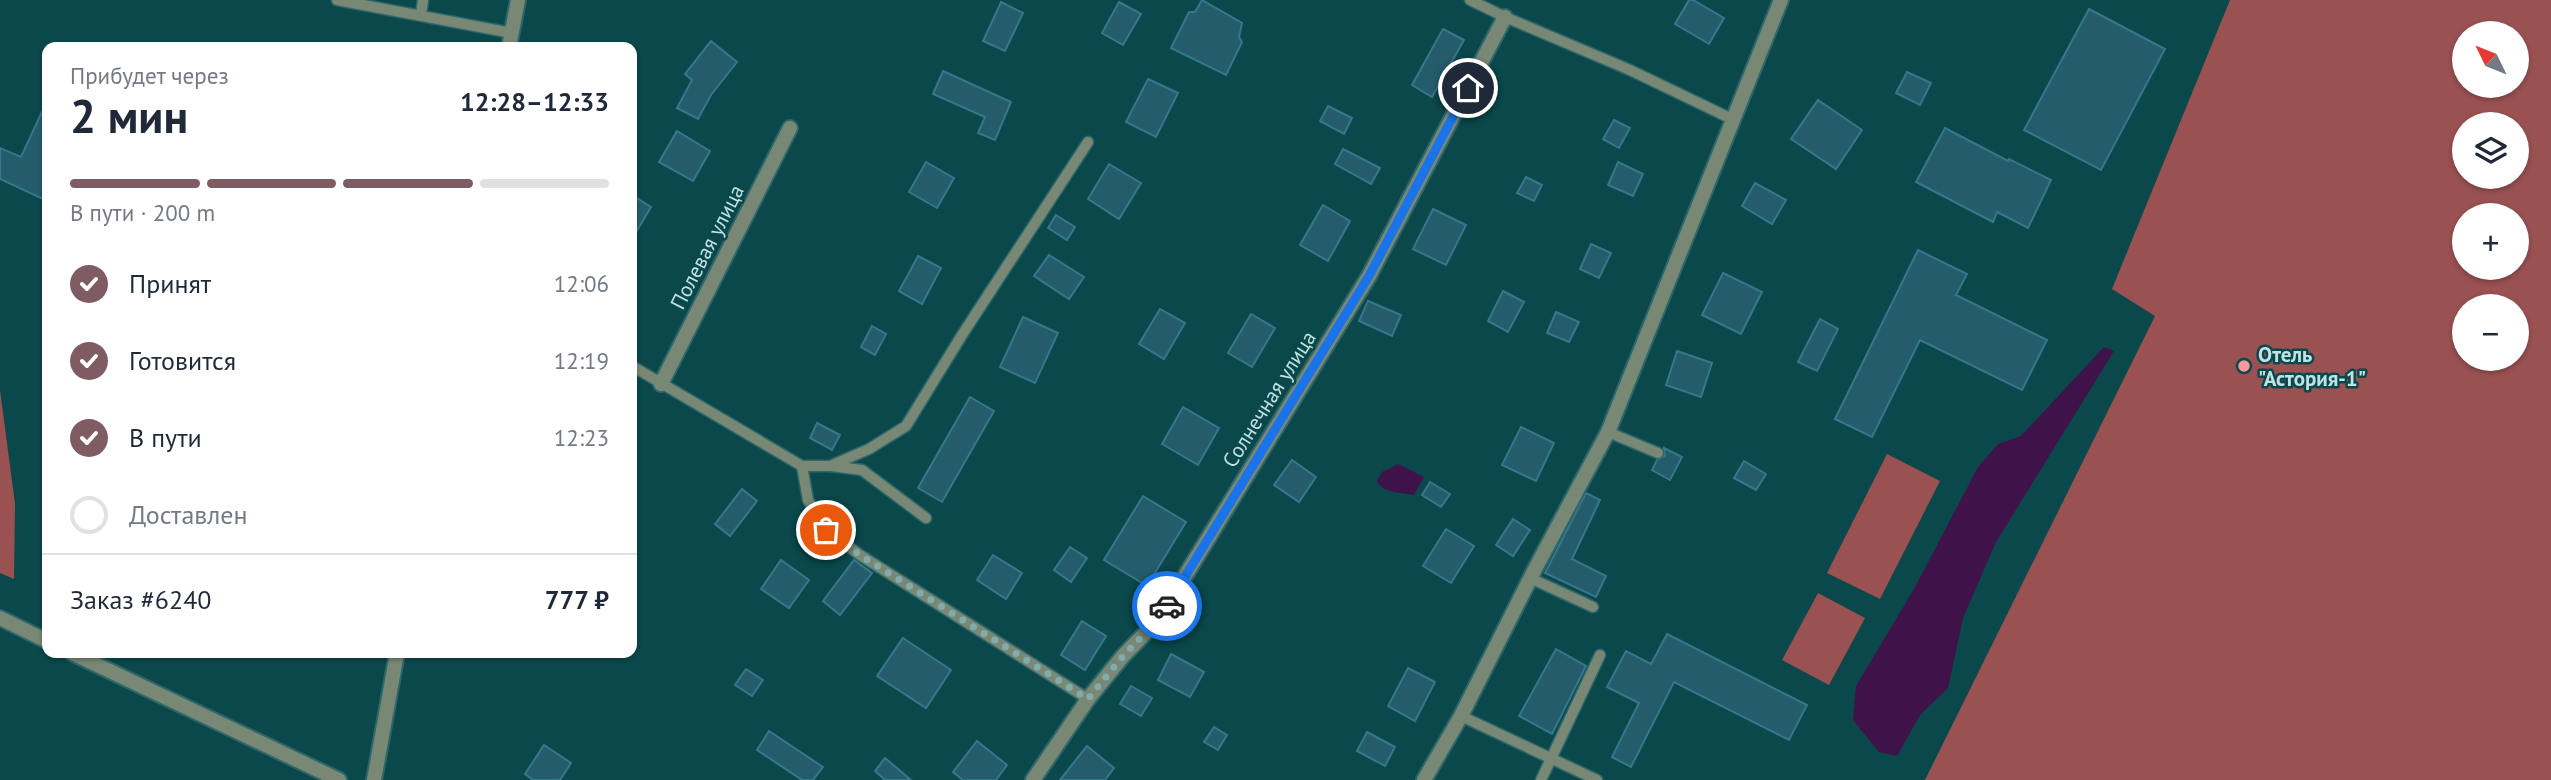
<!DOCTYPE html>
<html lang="ru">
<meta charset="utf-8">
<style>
body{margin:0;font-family:"PT Sans",sans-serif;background:#f2f2f3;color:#1f2937;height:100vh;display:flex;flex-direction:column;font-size:26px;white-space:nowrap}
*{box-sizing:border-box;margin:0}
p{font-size:23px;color:#747a83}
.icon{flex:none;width:38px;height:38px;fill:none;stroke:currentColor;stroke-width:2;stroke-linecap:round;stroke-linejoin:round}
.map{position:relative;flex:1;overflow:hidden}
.panel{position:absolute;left:42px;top:42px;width:595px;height:616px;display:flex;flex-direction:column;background:#fff;border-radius:14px;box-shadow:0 2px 5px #0004}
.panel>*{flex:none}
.needle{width:46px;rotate:313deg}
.fabs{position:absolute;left:2452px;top:21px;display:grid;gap:14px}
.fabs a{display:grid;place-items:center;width:77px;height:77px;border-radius:50%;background:#fff;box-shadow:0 2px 5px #0004;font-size:35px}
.pin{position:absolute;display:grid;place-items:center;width:60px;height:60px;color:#fff;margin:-30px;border:4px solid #fff;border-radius:50%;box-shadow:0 2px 7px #0007}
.courier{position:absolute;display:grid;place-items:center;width:70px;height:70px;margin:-35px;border:5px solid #1a73e8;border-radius:50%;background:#fff;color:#222;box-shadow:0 2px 9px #0007}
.headline em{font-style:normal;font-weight:800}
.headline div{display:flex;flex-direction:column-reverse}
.headline{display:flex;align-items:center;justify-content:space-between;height:119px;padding:0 28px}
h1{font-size:46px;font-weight:800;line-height:52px}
.bar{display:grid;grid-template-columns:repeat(4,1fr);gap:10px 7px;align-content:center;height:84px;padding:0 28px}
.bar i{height:9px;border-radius:5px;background:#e0e1e3}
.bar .selected{background:#7f5c64}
.bar p{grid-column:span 4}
.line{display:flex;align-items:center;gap:18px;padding:0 28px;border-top:2px solid #e0e1e3}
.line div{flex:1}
ol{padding:0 28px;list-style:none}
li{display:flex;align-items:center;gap:21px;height:77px}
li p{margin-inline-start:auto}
li .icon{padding:7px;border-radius:50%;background:#7f5c64;color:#fff;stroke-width:4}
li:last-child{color:#747a83}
li i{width:38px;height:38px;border:4px solid #e0e1e3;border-radius:50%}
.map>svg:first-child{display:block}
.green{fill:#995152;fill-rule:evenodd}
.water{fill:#3f1249}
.building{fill:#255c6c;stroke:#35778b;stroke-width:2}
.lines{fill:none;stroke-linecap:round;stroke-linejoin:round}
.service-casing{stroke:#2e676a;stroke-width:13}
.minor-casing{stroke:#2e676a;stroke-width:18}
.tertiary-casing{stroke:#2e676a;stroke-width:18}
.service{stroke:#798875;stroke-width:10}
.minor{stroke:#798875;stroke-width:14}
.tertiary{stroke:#798875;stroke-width:14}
.done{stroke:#80acae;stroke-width:7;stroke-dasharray:0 12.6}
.route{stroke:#1a73e8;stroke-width:9}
.poi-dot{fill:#f59b9b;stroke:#0a484b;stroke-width:2.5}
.labels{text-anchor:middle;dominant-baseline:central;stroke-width:5;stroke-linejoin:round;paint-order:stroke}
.street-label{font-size:21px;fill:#c0e2e4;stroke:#0a484b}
.poi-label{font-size:21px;font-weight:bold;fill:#c0e2e4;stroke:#0a484b;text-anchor:start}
</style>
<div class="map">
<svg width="2551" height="780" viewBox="0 0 2551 780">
<rect width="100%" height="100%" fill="#0a484b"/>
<g class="green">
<path d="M2230,0H2551V780H1925L2155,316L2112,289ZM2464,33H2516V86H2464ZM2464,124H2516V177H2464ZM2516,215V268H2464V215ZM2464,306H2516V359H2464Z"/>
<path d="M0,390L15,504L14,579L0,573Z"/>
<path d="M1887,454L1940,481L1880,599L1827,573Z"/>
<path d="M1818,593L1865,618L1829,685L1782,660Z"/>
</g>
<g class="water">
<path d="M2104,347L2114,351L1996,542L1963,618L1948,688L1920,715L1897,756L1879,752L1853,720L1856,686L1914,589L1978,467L1998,444L2021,436Z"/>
<path d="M1398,464L1424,477L1414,495C1401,492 1383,494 1377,481L1382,472Z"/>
</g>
<g class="building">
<path d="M1202,0L1242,23L1239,37L1242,42L1226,75L1171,48L1189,12H1195Z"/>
<path d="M1689,0H1693L1724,18L1709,44L1675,24Z"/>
<path d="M1001,2L1023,13L1005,51L983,41Z"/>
<path d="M1119,2L1141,14L1123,45L1102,33Z"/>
<path d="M2089,9L2165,49L2101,170L2024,130Z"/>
<path d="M1443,29L1464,40L1432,97L1412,85Z"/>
<path d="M711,41L737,62L711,95L698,119L677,108L692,80L685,74Z"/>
<path d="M943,71L1011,102L995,140L978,133L985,117L933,94Z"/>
<path d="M1907,72L1931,83L1920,105L1896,93Z"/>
<path d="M1148,79L1178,93L1156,137L1126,122Z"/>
<path d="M1818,100L1862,130L1836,169L1791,139Z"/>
<path d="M47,101V201L0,179V148L21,157Z"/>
<path d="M1328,106L1352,118L1344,134L1320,121Z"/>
<path d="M1614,120L1630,128L1619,148L1603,139Z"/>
<path d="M1945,128L2008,161L2009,159L2051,180L2028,228L1997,212L1993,222L1916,182Z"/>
<path d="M677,131L710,151L693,181L659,162Z"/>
<path d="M1343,149L1380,168L1371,184L1335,164Z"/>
<path d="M926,162L954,178L937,208L909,192Z"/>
<path d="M1618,162L1643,174L1633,196L1608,185Z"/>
<path d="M1109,164L1141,183L1119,219L1088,199Z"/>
<path d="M1526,177L1542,185L1534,201L1517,193Z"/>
<path d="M1755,183L1786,200L1772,224L1742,206Z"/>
<path d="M632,195L651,207L632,239Z"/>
<path d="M1323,205L1350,221L1328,261L1300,245Z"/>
<path d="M1433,209L1466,225L1446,265L1413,249Z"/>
<path d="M1056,215L1075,227L1067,240L1048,228Z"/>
<path d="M1591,244L1611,253L1599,278L1580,269Z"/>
<path d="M1918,250L1967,274L1956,295L2047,340L2022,390L1920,340L1872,437L1835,419Z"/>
<path d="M1049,255L1084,277L1069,299L1034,276Z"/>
<path d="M918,256L941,268L922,304L899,291Z"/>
<path d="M1723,273L1762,292L1741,334L1702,315Z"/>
<path d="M1503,291L1524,302L1508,332L1488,321Z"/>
<path d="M1368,301L1401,315L1392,336L1359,321Z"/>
<path d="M1160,309L1185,323L1164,359L1139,344Z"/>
<path d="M1556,312L1579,322L1569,342L1547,333Z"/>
<path d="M1251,314L1275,328L1252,367L1228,353Z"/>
<path d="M1023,317L1058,333L1035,383L1000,367Z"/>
<path d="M1820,319L1838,329L1817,371L1798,362Z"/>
<path d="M872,326L886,334L875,355L861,347Z"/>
<path d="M1677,351L1712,363L1701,397L1666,385Z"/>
<path d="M970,397L994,411L942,502L918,488Z"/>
<path d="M1183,407L1219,428L1198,465L1162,444Z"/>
<path d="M817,423L840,435L832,450L810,438Z"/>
<path d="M1521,427L1554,443L1536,481L1502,465Z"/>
<path d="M1664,448L1682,457L1670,480L1652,470L1657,460L1665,456Z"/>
<path d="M1292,460L1316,477L1299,502L1274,485Z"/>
<path d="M1744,461L1766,474L1756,490L1734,478Z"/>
<path d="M1430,482L1450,494L1441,507L1422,495Z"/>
<path d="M742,489L757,501L730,536L715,524Z"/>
<path d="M1586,493L1600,500L1572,559L1606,576L1596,597L1545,573Z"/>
<path d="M1143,496L1186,522L1147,586L1104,560Z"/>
<path d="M1513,519L1530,530L1513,556L1496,545Z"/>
<path d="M1446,529L1474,546L1451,583L1423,566Z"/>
<path d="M1070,547L1087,558L1071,582L1054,570Z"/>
<path d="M993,555L1022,573L1006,599L977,580Z"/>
<path d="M781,560L809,580L789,608L761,589Z"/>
<path d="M854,560L872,573L840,615L823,601Z"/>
<path d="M1082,621L1106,636L1085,670L1061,655Z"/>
<path d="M1667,634L1807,705L1789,740L1674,682L1631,767L1612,757L1639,703L1607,687L1626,651L1651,664Z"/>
<path d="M903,638L951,670L926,708L877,676Z"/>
<path d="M1556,649L1586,666L1552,734L1519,716Z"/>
<path d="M1171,654L1204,672L1190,697L1158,680Z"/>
<path d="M1408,668L1435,682L1415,721L1388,706Z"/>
<path d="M746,669L763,680L752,696L735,685Z"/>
<path d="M1131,686L1152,698L1141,716L1120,704Z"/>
<path d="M1214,727L1227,735L1218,750L1204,742Z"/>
<path d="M769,731L823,767L813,780H802L757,750Z"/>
<path d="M1367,732L1395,747L1385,766L1357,751Z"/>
<path d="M977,741L1007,765L996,780H963L953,772Z"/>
<path d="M544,745L571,763L560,780H533L525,774Z"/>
<path d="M1087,746L1114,768L1105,780H1060Z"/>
<path d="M885,758L911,780H885L875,771Z"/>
</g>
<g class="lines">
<defs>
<g id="service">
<path d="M337,0L512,33"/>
<path d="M1470,0L1505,17L1630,70L1734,120"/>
<path d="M421,15L423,0"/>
<path d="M632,366L802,466H830L869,449L906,426L962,335L1088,142"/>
<path d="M1608,432L1658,453"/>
<path d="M802,466L808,500L826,530L860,555L1088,699"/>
<path d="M831,466L862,470L926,518"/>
<path d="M1530,578L1593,607"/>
<path d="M1461,716L1597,780"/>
<path d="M1541,780L1600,655"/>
</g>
<g id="minor">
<path d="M509,47L518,0"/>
<path d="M661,384L790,128"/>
<path d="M374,780L397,653"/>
<path d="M1033,780L1088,699L1123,656L1158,620L1369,276L1505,17"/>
<path d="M1424,780L1461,716L1535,569L1608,432L1781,0"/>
</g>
<g id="tertiary">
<path d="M0,618L47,641"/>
<path d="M72,653L339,780"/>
</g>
</defs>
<use href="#service" class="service-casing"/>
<use href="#minor" class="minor-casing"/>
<use href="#tertiary" class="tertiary-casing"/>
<use href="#service" class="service"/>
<use href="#minor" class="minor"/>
<use href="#tertiary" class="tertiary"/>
</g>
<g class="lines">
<path class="done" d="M826,530L860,555L1088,699L1123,656L1158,620L1167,606"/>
<path class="route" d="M1167,606L1369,276L1468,88"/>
</g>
<circle class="poi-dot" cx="2244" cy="366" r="7"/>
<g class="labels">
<g class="street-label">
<text transform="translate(707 247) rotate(-63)">Полевая улица</text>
<text transform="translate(1269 399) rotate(-58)">Солнечная улица</text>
</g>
<g class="poi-label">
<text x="2258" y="354">Отель<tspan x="2258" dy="24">"Астория-1"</tspan></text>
</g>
</g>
</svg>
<div class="fabs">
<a><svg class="needle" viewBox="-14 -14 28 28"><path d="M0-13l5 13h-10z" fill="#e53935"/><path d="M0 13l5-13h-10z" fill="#747a83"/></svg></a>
<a><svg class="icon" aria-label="layers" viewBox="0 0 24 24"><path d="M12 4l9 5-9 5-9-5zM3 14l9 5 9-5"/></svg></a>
<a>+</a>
<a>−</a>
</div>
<div class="pin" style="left:826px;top:530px;background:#ea580c"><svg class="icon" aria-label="bag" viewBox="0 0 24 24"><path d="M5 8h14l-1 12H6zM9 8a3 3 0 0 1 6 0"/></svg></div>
<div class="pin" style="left:1468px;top:88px;background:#1f2937"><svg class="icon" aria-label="home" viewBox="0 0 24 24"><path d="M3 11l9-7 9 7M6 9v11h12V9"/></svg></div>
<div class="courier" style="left:1167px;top:606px"><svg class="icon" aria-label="car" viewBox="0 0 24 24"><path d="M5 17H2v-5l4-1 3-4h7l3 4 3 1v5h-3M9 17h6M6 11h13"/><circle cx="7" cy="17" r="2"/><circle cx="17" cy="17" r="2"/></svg></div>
<section class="panel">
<div class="headline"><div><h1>2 мин</h1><p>Прибудет через</p></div><em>12:28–12:33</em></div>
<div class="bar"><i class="selected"></i><i class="selected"></i><i class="selected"></i><i></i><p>В пути · 200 m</p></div>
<ol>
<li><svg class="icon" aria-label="check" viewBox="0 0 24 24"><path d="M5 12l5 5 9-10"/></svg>Принят<p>12:06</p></li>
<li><svg class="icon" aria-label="check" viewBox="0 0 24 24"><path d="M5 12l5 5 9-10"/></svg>Готовится<p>12:19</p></li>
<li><svg class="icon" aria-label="check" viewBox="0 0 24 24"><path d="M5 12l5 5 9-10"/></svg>В пути<p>12:23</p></li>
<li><i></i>Доставлен</li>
</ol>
<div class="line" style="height:91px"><div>Заказ #6240</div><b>777 ₽</b></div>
</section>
</div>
